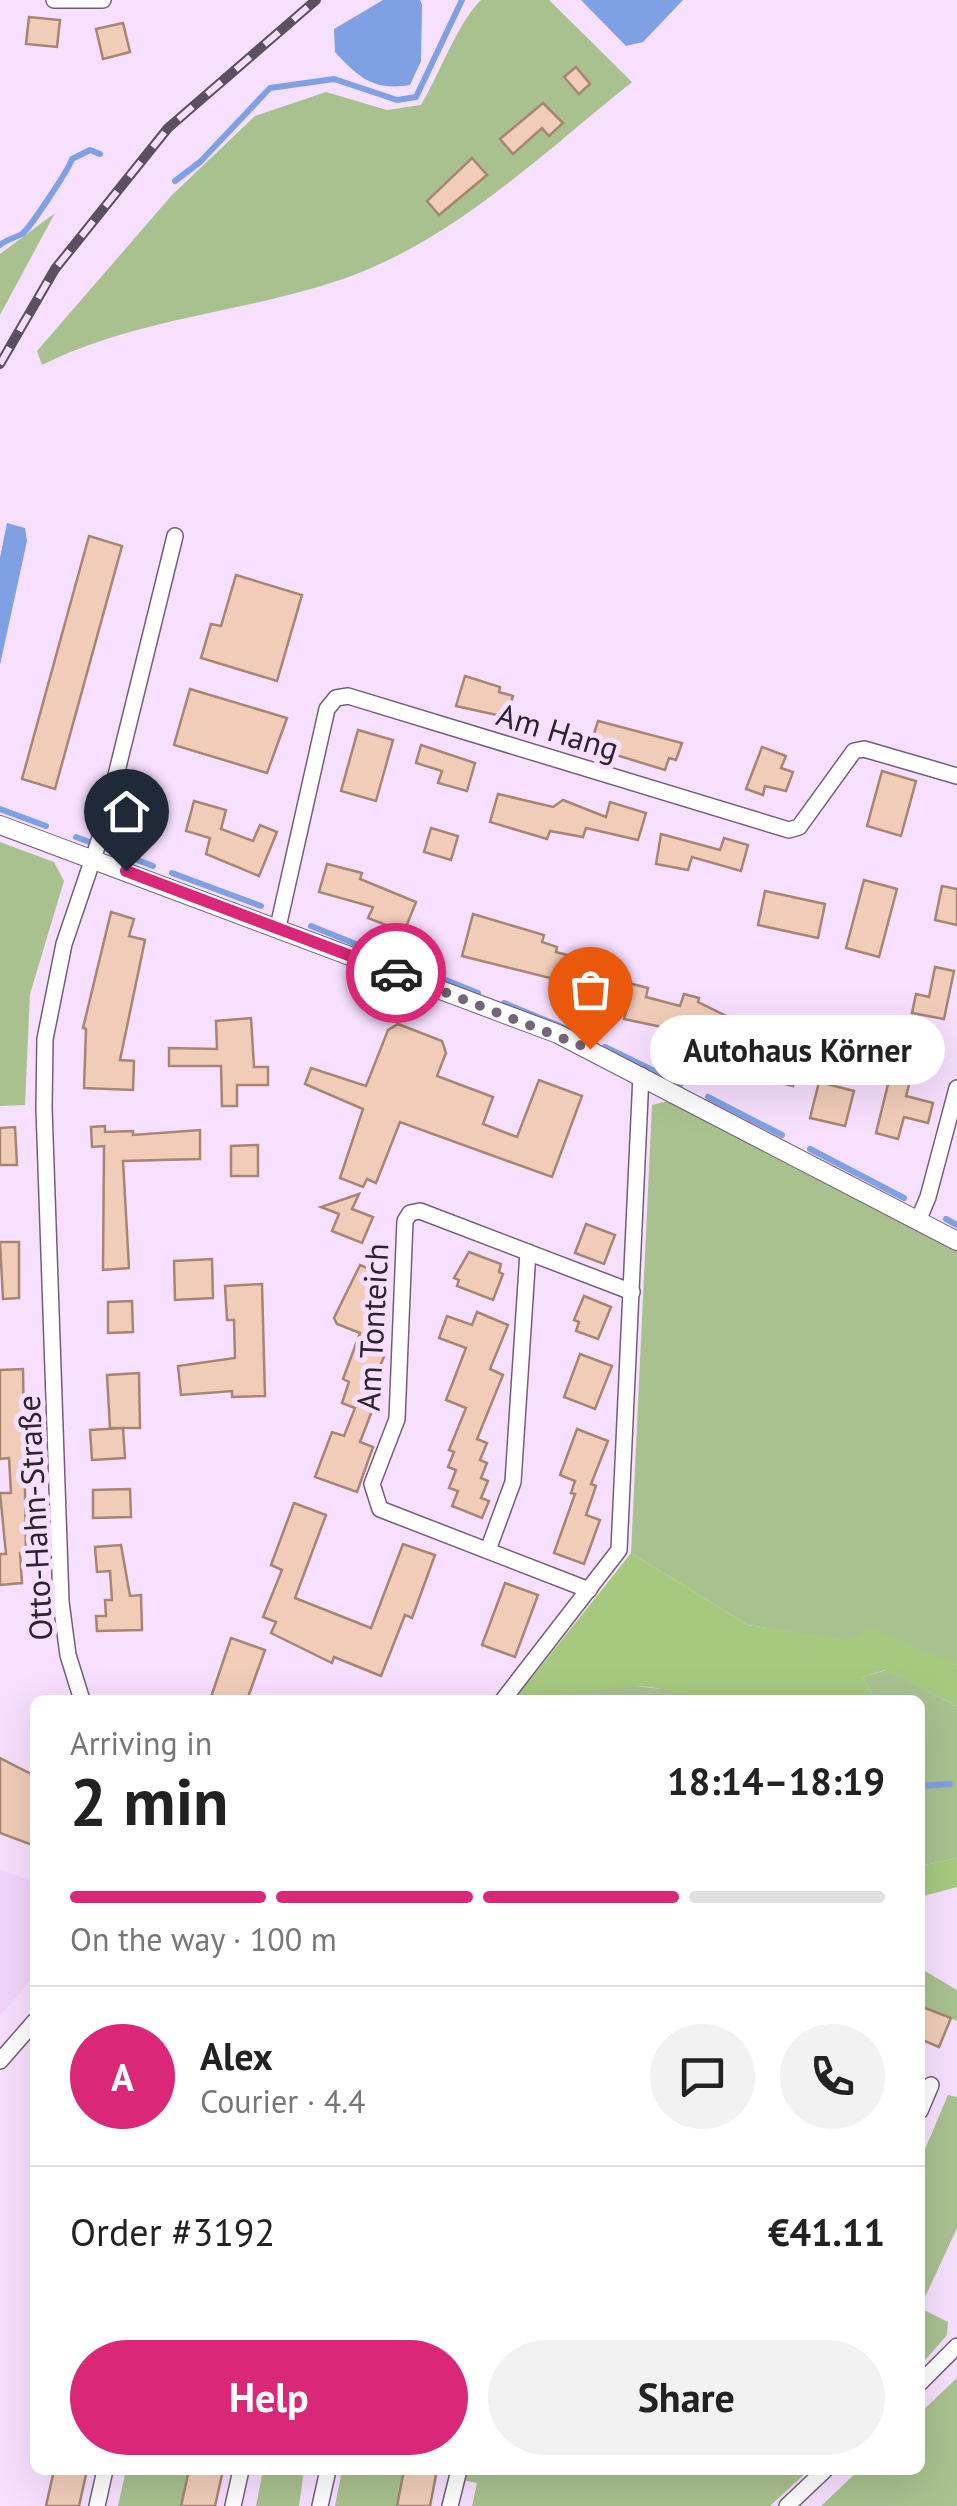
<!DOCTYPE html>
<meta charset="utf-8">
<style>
body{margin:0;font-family:"PT Sans",sans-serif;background:#f2f2f2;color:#222;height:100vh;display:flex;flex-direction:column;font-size:38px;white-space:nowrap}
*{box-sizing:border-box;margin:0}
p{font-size:32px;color:#767676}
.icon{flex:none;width:55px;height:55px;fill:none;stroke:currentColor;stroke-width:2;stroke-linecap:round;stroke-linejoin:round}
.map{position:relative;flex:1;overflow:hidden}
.panel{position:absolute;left:30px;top:1695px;width:895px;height:780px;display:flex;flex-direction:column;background:#fff;border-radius:15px;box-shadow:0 10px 40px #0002}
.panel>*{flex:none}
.pin{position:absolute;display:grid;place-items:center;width:85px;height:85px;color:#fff;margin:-102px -42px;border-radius:50% 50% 50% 0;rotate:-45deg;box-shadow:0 0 10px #0007}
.pin .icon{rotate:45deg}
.courier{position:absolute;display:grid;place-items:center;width:100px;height:100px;margin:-50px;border:8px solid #db2777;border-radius:50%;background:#fff;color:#222;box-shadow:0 2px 12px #0007}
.bubble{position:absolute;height:70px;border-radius:35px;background:#fff;box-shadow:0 10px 40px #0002;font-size:32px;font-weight:800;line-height:70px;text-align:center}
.overview em{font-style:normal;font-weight:800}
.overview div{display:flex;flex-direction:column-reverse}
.overview{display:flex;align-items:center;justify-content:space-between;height:170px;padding:0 40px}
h1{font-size:65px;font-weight:800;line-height:75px}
.bar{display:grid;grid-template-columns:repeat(4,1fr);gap:15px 10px;align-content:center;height:120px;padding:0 40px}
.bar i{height:12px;border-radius:8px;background:#e0e0e0}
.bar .active{background:#db2777}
.bar p{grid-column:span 4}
.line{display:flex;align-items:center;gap:25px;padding:0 40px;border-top:2px solid #e0e0e0}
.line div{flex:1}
.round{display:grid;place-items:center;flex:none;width:105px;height:105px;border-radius:52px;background:#f2f2f2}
.primary-button{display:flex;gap:20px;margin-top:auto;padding:20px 40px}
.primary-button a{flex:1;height:115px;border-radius:60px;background:#db2777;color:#fff;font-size:40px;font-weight:800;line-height:115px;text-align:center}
.primary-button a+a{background:#f2f2f2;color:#222}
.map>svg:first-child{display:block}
.built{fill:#f2d5fb}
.green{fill:#a9c18f}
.forest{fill:#a6c97f}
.water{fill:#7fa1e4}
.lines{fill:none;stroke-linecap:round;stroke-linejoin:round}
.stream{stroke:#7fa1e4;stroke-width:6}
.building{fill:#f1cdb9;stroke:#a68573;stroke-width:2.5}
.minor-casing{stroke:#735e7a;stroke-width:18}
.tertiary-casing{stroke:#735e7a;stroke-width:20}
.minor{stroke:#fff;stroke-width:15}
.tertiary{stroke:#fff;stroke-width:18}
.rail-casing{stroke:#5b505f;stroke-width:10}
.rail{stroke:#f7e0ff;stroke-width:6;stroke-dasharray:19;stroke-linecap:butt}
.done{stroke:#736678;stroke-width:10;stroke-dasharray:0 18}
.route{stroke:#db2777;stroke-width:12}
.labels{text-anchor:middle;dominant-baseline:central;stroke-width:10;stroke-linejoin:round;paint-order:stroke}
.street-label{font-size:32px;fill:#2c242f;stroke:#f7e0ff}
</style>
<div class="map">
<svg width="957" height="2506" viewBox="0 0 957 2506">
<rect width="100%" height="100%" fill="#f7e0ff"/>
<path class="built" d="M0,1869L35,1883V1975L0,2016Z"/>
<g class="green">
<path d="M481,0H549L632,82C542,154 454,240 343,279C244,313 136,318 42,365L37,351L172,195L255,116L326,92L387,110L421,105C439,75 458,22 481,0Z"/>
<path d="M55,213L0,315V254Z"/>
<path d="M0,842L54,862L64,881L30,994L25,1105L0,1106Z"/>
<path d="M668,1101L957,1251V1665L928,1654L748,1625L631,1553L652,1105Z"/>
<path d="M886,1670L957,1706V1858L920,1866V1700H875L863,1677Z"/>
<path d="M617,1684L672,1690L695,1700H533Z"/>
<path d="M920,1968L957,1990V2021L920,2006Z"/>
<path d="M948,2095L957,2097V2228L920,2308L948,2322L947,2335L920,2366V2161Z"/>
<path d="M957,2378V2506H821L859,2470H920V2413Z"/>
<path d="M126,2470H189L181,2506H118Z"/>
<path d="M263,2470H304L299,2506H256Z"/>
<path d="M342,2470H404L397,2506H335Z"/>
<path d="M468,2470H809L770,2506H472L477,2483L463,2480Z"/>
</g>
<g class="forest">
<path d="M631,1553L748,1625L849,1640L872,1628L957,1665V1706L885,1670L863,1677L875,1700H695C631,1669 578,1700 514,1700Z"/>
<path d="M957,1858V1887L920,1897V1866Z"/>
</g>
<g class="water">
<path d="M383,0H420L422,5L421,61L410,85C374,91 359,78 335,52L334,29Z"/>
<path d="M581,0H683L643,42L626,46Z"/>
<path d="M7,523L25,528L27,541L0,665V558Z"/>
</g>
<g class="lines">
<g class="stream">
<path d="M175,181L200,162L270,88L334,79L397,100L416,97L462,0"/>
<path d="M0,245C7,239 15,238 22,234C30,228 69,169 72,159L90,150L100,154"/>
<path d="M0,809L46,826"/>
<path d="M76,837L153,866"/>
<path d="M172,873L261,906"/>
<path d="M311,926L478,993"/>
<path d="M504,1003L579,1034"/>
<path d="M605,1047L681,1084"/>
<path d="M708,1097L782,1135"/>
<path d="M810,1149L904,1198"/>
<path d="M946,1219L957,1225"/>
<path d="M920,1786L950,1784"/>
</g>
</g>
<g class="building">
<path d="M29,17L60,20L57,47L26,44Z"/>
<path d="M123,23L130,52L103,59L96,29Z"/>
<path d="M576,67L590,84L579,94L564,77Z"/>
<path d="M543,103L563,123L549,136L542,128L513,154L500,139Z"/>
<path d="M472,158L487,175L439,215L427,201Z"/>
<path d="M89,536L122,546L55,789L22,779Z"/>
<path d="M236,575L302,595L277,681L201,658L211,624L221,626Z"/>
<path d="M465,676L500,687L499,692L513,696L506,717L456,706Z"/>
<path d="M190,689L287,718L267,773L174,745Z"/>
<path d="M598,721L682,743L676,760L669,758L665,770L590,747Z"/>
<path d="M358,730L393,740L376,801L341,791Z"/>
<path d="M421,745L475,763L467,791L438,783L442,771L416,763Z"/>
<path d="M762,747L786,756L781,768L793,772L786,791L765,786L763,795L746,789Z"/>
<path d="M882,771L916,781L901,836L867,826Z"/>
<path d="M498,794L553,807L563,800L606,817L610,802L646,813L638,840L586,828L583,837L550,831L547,839L490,822Z"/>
<path d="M194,801L226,810L221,829L253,841L260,825L277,832L259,876L206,854L210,838L186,831Z"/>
<path d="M431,828L458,836L451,860L424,852Z"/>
<path d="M661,834L720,850L724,838L748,845L741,871L692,857L688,870L656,864Z"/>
<path d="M327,864L362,873L360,879L416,902L404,932L368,918L373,907L319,892Z"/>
<path d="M864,880L897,889L879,957L846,948Z"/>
<path d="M942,886L957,889V925L935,920Z"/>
<path d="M765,891L825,904L818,938L758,925Z"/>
<path d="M111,912L134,919L129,936L145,940L120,1060L134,1061L133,1090L84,1088L86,1029L83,1028Z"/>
<path d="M473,914L544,935L542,942L557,947L556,952L611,967L608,978L648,988L646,997L680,1006L684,994L699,998L698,1002L765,1035L760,1044L801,1054L793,1086L764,1079L766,1070L721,1045L723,1040L624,1019L630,998L462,956Z"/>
<path d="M935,967L954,971L944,1019L912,1013L916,994L929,997Z"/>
<path d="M251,1018L254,1067H268V1085H237V1106H222L221,1066H169V1048L217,1049L216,1021Z"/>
<path d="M398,1024L442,1041L446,1053L437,1076L493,1097L483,1124L517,1137L539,1080L582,1096L552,1177L400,1122L376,1183L367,1179L363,1187L340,1178L363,1109L305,1084L311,1068L366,1086L388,1030Z"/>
<path d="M891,1072L911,1077L906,1096L933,1103L928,1123L904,1117L898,1139L876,1133Z"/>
<path d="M819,1082L854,1091L845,1126L810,1118Z"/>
<path d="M105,1126V1132L133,1131V1135L200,1130V1159L123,1161L129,1268L103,1270L104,1146L92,1147L91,1127Z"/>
<path d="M15,1127L17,1165H0V1128Z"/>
<path d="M258,1145V1176H231V1146Z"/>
<path d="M359,1194L352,1209L373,1217L362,1243L332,1231L339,1214L321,1207Z"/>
<path d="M586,1224L615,1235L604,1264L575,1253Z"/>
<path d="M0,1242H19V1298L3,1299Z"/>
<path d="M469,1252L501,1264L499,1272L503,1274L493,1300L457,1286L459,1280L454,1278Z"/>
<path d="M212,1259L213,1298L175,1300L174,1261Z"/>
<path d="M360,1265L386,1276L388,1283L378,1328L385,1331L377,1351L385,1354L372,1386L380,1390L360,1442L373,1447L357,1492L315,1477L332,1432L344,1436L355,1408L342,1403L349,1382L343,1379L360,1333L337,1324L334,1318Z"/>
<path d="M262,1284L265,1396L232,1397V1391L181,1395L178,1366L235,1358L234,1320H227L225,1286Z"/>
<path d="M584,1296L611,1307L598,1339L576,1331L579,1322L574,1320Z"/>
<path d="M132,1301L133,1332L108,1333V1302Z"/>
<path d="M477,1312L508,1325L490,1369L503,1375L477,1439L487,1443L480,1460L487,1463L481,1478L488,1481L481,1498L489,1501L482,1518L452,1506L458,1491L449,1488L456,1470L448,1467L454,1452L449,1450L466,1408L446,1400L466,1348L439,1338L447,1316L472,1325Z"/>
<path d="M580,1354L612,1366L595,1409L564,1397Z"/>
<path d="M23,1369L26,1553H20L22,1583L0,1585V1554H6L0,1493H11L9,1458L0,1459V1370Z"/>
<path d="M139,1373L140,1428H110L107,1375Z"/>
<path d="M123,1428L125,1458L92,1460L90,1430Z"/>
<path d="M577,1429L608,1441L591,1484L596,1486L586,1515L600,1520L584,1564L554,1553L575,1494L571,1493L575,1481L560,1475Z"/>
<path d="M130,1489L131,1517L93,1518V1490Z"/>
<path d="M294,1503L326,1515L295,1598L371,1628L403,1544L435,1555L412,1618L405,1615L381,1676L334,1657L332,1663L271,1633L276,1622L263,1617L282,1570L271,1565Z"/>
<path d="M121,1545L130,1596L141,1595L142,1630L97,1631L96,1616H106L105,1600H112L110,1571L97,1572L95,1547Z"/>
<path d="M505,1583L538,1595L515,1657L482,1645Z"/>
<path d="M231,1638L265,1650L247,1700H210Z"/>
<path d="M0,1758L35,1776V1846L0,1833Z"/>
<path d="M920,2006L951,2018L939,2047L920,2039Z"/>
<path d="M54,2470H87L79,2506H46Z"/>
<path d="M189,2470H223L215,2506H181Z"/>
<path d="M404,2470H437L430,2506H397Z"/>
</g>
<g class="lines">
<defs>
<g id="minor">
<path d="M54,0H103"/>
<path d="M278,927L327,709L336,698L348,696L789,830L799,827L854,751L864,749L957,776"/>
<path d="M918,1221L928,1197L957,1088"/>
<path d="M488,1550L513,1482L528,1252"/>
<path d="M589,1590L380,1509L372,1484L397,1419L405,1221L410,1213L420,1211L632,1292"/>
<path d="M82,1700L68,1655L61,1602L44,1108L45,1039L64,944L102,832L175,536"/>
<path d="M503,1700L619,1550L641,1075"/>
<path d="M0,2061L35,2021"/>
<path d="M920,2111L931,2085"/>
<path d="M920,2383L957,2346"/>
<path d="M97,2506L105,2470"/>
<path d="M233,2506L241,2470"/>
<path d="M320,2506L328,2470"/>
<path d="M450,2506L459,2470"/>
<path d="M787,2506L825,2470"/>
</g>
<path id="tertiary" d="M0,825L558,1034L957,1241"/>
</defs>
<use href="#minor" class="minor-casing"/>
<use href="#tertiary" class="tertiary-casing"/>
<use href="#minor" class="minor"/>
<use href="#tertiary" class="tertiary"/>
<defs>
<path id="rail" d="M0,364L55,269L168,128L316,0"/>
</defs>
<use href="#rail" class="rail-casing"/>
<use href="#rail" class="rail"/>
</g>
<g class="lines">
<path class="done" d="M396,973L590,1049"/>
<path class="route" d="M126,871L396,973"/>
</g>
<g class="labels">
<g class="street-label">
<text transform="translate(558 731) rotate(17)">Am Hang</text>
<text transform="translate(372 1327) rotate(-87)">Am Tonteich</text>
<text transform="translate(34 1518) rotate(-93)">Otto-Hahn-Straße</text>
</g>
</g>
</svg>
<div class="pin" style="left:590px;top:1049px;background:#ea580c"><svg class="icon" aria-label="bag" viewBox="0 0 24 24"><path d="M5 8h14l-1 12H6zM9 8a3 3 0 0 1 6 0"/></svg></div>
<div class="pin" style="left:126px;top:871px;background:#1f2937"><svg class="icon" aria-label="home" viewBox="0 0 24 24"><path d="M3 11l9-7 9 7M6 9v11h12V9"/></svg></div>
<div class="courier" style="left:396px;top:973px"><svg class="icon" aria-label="car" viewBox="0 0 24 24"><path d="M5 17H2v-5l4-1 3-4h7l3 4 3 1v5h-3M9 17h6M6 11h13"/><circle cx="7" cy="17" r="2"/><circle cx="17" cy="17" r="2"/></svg></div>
<div class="bubble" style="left:650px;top:1015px;width:295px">Autohaus Körner</div>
<section class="panel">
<div class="overview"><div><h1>2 min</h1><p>Arriving in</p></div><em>18:14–18:19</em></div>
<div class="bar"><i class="active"></i><i class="active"></i><i class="active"></i><i></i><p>On the way · 100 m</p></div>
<div class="line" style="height:180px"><b class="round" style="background:#db2777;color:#fff">A</b><div><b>Alex</b><p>Courier · 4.4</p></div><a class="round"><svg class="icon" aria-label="chat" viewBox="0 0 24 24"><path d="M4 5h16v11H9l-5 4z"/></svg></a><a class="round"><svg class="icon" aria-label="phone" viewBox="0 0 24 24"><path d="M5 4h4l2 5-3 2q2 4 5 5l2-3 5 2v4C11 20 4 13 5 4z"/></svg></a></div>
<div class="line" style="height:130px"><div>Order #3192</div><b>€41.11</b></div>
<div class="primary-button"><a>Help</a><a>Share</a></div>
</section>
</div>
